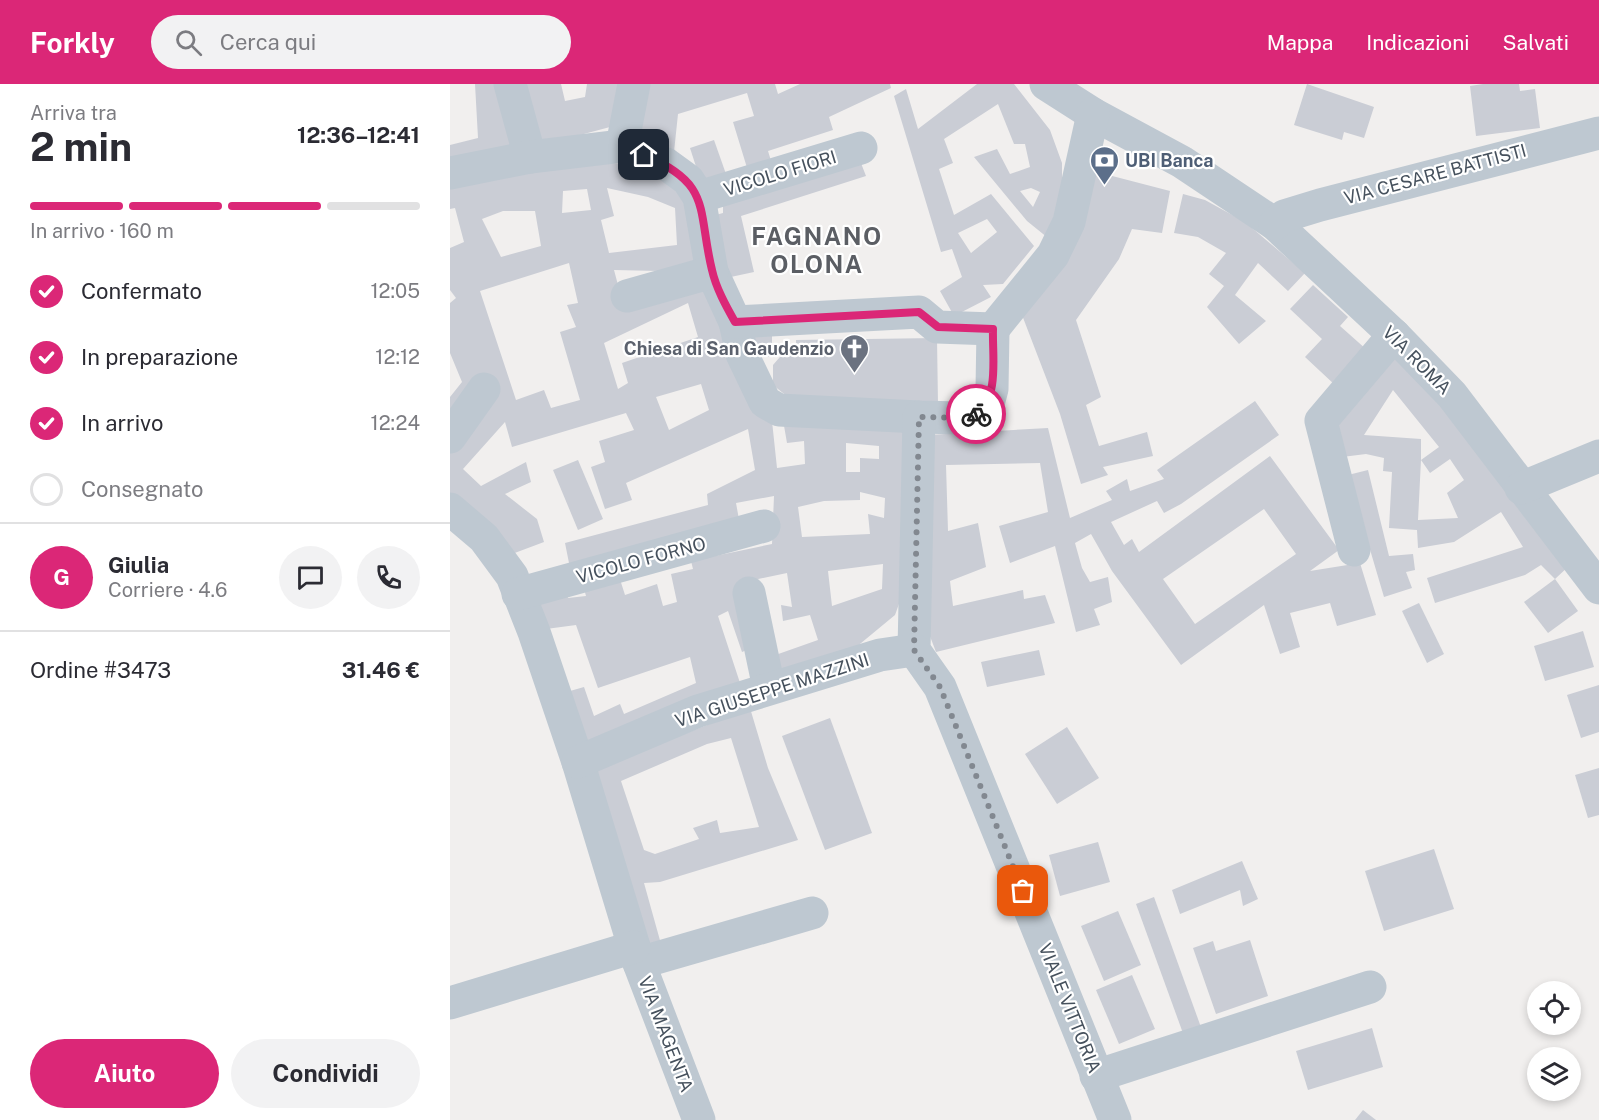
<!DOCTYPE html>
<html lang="it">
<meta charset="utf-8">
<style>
body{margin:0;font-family:"Public Sans",sans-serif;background:#f2f2f3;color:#2b2b33;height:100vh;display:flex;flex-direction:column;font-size:22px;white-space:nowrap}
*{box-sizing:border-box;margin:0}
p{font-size:20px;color:#7c7c81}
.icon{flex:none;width:33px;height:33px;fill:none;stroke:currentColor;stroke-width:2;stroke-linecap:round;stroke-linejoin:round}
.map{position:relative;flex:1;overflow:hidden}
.drawer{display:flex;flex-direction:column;background:#fff;width:450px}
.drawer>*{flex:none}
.buttons{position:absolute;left:1077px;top:897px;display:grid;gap:12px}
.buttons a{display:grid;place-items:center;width:54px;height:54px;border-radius:50%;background:#fff;box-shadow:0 3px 9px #0003;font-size:30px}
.pin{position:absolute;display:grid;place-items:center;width:51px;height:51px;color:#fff;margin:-26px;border-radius:12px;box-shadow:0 3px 9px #0006}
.courier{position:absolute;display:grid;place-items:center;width:60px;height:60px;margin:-30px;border:4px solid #db2777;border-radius:50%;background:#fff;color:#222;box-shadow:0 2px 8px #0007}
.headline em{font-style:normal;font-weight:700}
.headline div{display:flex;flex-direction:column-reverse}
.headline{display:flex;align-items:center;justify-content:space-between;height:102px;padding:0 30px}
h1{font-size:39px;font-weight:700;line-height:45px}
.bar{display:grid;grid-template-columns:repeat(4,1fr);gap:9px 6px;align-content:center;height:72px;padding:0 30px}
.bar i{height:8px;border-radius:4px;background:#e1e1e2}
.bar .active{background:#db2777}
.bar p{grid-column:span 4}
.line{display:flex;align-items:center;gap:15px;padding:0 30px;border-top:2px solid #e1e1e2}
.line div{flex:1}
.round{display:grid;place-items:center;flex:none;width:63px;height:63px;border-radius:32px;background:#f2f2f3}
ol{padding:0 30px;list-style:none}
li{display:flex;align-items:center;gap:18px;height:66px}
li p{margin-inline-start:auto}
li .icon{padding:6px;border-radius:50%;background:#db2777;color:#fff;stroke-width:4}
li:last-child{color:#7c7c81}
li i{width:33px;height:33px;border:3px solid #e1e1e2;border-radius:50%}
.cta{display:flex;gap:12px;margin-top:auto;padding:12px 30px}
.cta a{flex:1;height:69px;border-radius:36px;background:#db2777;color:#fff;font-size:24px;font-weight:700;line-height:69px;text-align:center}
.cta a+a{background:#f2f2f3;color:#2b2b33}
header{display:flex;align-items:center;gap:36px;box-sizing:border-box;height:84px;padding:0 30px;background:#db2777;color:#fff}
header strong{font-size:28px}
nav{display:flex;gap:33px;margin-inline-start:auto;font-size:21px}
.search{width:420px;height:54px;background:#f2f2f3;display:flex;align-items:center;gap:15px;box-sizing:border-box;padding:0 21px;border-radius:33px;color:#7c7c81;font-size:22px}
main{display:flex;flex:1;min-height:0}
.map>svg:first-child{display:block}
.building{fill:#cacdd5;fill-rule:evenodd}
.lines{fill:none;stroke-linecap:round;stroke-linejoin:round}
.minor{stroke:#bec8d1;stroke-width:33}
.done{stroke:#828890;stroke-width:6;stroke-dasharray:0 10.8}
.route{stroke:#db2777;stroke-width:8}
.labels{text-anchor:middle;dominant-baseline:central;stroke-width:4.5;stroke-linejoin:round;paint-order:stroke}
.service-label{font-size:18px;font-weight:bold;fill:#4e5e75;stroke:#fff;text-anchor:start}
.street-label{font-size:18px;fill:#46515d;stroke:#fff}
.worship-label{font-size:18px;font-weight:bold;fill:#5b616d;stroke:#fff;text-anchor:end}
.district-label{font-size:24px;font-weight:bold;letter-spacing:1.5px;fill:#5b5e64;stroke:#fff}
</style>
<header>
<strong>Forkly</strong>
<div class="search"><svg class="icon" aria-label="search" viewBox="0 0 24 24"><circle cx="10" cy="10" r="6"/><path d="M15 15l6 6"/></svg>Cerca qui</div>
<nav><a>Mappa</a><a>Indicazioni</a><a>Salvati</a></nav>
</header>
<main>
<section class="drawer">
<div class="headline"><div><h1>2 min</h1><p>Arriva tra</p></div><em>12:36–12:41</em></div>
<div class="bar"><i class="active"></i><i class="active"></i><i class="active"></i><i></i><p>In arrivo · 160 m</p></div>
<ol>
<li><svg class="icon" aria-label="check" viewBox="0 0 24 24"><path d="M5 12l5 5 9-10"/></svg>Confermato<p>12:05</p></li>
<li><svg class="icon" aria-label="check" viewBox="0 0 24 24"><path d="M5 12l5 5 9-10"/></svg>In preparazione<p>12:12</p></li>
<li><svg class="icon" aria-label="check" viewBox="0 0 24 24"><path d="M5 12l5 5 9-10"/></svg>In arrivo<p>12:24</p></li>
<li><i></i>Consegnato</li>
</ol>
<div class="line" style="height:108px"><b class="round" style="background:#db2777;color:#fff">G</b><div><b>Giulia</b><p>Corriere · 4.6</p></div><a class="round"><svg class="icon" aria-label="chat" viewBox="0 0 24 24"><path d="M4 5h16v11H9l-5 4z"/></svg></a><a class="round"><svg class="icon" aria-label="phone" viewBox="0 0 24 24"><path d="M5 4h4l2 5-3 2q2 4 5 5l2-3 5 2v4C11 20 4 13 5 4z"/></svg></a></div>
<div class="line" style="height:78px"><div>Ordine #3473</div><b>31.46 €</b></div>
<div class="cta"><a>Aiuto</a><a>Condividi</a></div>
</section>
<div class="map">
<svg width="1149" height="1036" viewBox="0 0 1149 1036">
<rect width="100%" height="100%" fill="#f1efee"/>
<g class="building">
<path d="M25,0H49L65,68L0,83V61L28,54Z"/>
<path d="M72,0H111L115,17L135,13L137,0H170L160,43L89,62Z"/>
<path d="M193,0H325L328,10L350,0H440L441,4L379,33L383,46L318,67L322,80L298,87L283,38L304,32L297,9L228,30L224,68L191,59Z"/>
<path d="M527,0H564L600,46L612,79V116L598,154L577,137L524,73L547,65L560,90L580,83L575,60H564L548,20L494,55L503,79L489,85L504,131L541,110L584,162L553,200L533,201L541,213L504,232L490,207L512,193L502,165L491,168L444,12L456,5L468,45ZM581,104L590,108L583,123L570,107ZM537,135L547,148L521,169L508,149Z"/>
<path d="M857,0L924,23L914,54L894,48L892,56L844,41Z"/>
<path d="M1033,0H1069L1070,7L1085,5L1090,44L1026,52L1020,2Z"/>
<path d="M264,56L276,90L251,98L240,64Z"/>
<path d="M409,74L416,92L291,132L304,188L276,194L262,132L273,129V112Z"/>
<path d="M151,78L196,82L238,113L252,181L210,187L164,186L168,201L257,194L322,337L327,384L355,380L354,357L337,359L333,336L461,343L454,506L445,531L399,569L322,595L317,574L368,556L360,531L333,537L331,521L342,523L337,489L294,498L309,561L292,568L278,527L268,532L292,605L131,667L113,609L134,603L144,632L170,620L174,630L246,599L240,573L148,604L126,541L96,545L89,513L116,505L118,514L136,512L132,497L167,486L175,511L207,500L213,522L227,518L221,490L243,485L241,477L322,460L324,412L286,419L290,441L121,489L115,459L258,421L257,410L305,386L298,345L176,399L182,416L155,425L141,383L155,378L149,357L184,346L176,329L62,363L55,338L13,385L31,402L76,378L81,398L55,410L87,435L94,458L62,470L0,414V313L12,298L0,269V219L6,214L0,206V164L14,158L5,124L0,125V101ZM157,104L198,113L225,124L227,161L159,169L151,136L164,132ZM137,105L141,126L112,129L113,107ZM53,127H85L91,162L51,173L32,135ZM119,179L128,219L117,221L126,243L110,248L130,316L101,324L94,306L66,316L30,207ZM238,219L248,253L172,279L178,299L168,305L154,259ZM251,300L259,326L219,346L206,313ZM396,359L429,362V375L410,374V388H396ZM410,408L435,414L434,434L418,430L420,450L352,453L348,423L374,417L410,416ZM433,480L432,505L382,522L378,487Z"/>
<path d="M643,87L720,107L712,149L682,145L669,175L626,236L651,313L636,321L649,362L697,348L703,372L653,383L658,391L631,400L610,330L572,231Z"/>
<path d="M733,110L755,116L795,138L855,189L838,207L808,179L785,211L816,237L789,260L757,223L774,202L759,190L776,169L748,153L724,149Z"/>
<path d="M863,201L898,233L890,242L917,266L885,301L855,273L872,255L840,225Z"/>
<path d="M300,252H322V273L300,272Z"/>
<path d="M487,254L488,321L338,313L323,301V281L336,266L346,265V256Z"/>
<path d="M944,263L1120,481L1105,495L1091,481L1075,491L985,519L977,494L1073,463L1051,428L1004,458L968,464L967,446L939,444L942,388L933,387L934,374L916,370L892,373L886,347L891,336ZM943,306L989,363L971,376V355L914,351ZM1000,375L1014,396L997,409L1008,434L968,436L971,376L980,389Z"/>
<path d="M805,317L829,351L731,420L714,429L707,417L661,438L674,461L682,455L689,468L820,372L889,466L860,487L910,479L926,531L887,542L880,519L840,529L850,563L830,570L814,521L731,581L662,487L641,450L625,459L632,484L640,498L658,493L662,518L644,525L650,541L626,548L605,462L560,479L549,442L598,428L590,379L496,381L498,447L528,439L536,483L500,497L503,522L573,506L574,515L595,511L605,539L486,568L478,547V351L598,344L620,434L662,416L656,407L677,395L680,407L714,395L707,386ZM814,425L846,470L745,540L713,495Z"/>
<path d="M128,376L153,435L128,446L103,386Z"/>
<path d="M918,386L939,472L963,470L965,486L956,488L962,504L934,513L898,391Z"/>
<path d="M1105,495L1128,527L1098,549L1074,518Z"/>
<path d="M969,519L994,570L977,579L952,527Z"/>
<path d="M1133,547L1144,583L1095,597L1084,562Z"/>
<path d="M589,566L595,591L537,603L531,578Z"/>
<path d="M1149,601V648L1131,654L1117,611Z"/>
<path d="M300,624L318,684L348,756L210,798L194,799L211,860L197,866L144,692L151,683ZM281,654L309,743L270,749L267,736L243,744L249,755L205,770L194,766L171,697L257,660Z"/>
<path d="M380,634L422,749L375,766L332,652Z"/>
<path d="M617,643L649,694L607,720L575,670Z"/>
<path d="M1149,684V731L1138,734L1125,691Z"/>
<path d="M648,758L660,798L610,812L599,771Z"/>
<path d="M984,765L1004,825L934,847L915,787Z"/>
<path d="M792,777L808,815L793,822L790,806L730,830L722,806Z"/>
<path d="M704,813L752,946L734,952L686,820Z"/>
<path d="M668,827L691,881L654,897L631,842Z"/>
<path d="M800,856L818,912L766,930L743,864L763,857L766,867Z"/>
<path d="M682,891L705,945L669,960L646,906Z"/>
<path d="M922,944L933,983L858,1006L846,967Z"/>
<path d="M913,1026L926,1036H905Z"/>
</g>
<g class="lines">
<g class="minor">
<path d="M60,0L80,73"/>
<path d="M596,0L643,30L732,78L825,140L944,251L1002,311L1149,504"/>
<path d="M172,62L184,0"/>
<path d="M0,89L80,73L172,62L216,80L238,96L249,113L262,188L285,238L292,270L315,318L329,326L469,333L511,334L528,329L538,320L542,305L543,245"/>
<path d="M249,113L411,64"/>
<path d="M825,140L834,132L870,121L1149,49"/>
<path d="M177,212L262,188"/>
<path d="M285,238L469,228L487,243L543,245"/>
<path d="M543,245L603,171L619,138L643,30"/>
<path d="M469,333L464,566L490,603L665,1036"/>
<path d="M0,353L34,305"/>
<path d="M1071,404L1149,372"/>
<path d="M0,425L34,454L62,492L84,548L128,678L189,879L249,1036"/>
<path d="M904,466L871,337L944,251"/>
<path d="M299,509L319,604"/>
<path d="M68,510L314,442"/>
<path d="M128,678L248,627L430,571L464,566"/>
<path d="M189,879L362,829"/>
<path d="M0,919L184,863"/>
<path d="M646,992L920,903"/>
</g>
</g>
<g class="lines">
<path class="done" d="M526,330L511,334L469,333L464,566L490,603L573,807"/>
<path class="route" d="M194,71C263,100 247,125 262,186C266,204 276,222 285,238L469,228L488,243L543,245C542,271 550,314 526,330"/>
</g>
<defs>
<symbol id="bank-pin" viewBox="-11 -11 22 30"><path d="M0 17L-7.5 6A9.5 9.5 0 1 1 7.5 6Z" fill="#5c6f8a" stroke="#fff"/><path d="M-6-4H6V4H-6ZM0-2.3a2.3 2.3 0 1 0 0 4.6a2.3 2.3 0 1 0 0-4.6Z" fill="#fff"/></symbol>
<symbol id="church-pin" viewBox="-11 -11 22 30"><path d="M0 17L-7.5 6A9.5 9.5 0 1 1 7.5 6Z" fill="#6b7280" stroke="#fff"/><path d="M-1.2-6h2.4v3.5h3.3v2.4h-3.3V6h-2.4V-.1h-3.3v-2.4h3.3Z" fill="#fff"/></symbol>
</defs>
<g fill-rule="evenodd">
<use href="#bank-pin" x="638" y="60" width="33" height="45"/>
<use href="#church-pin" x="388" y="248" width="33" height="45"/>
</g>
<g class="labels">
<g class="service-label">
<text x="675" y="76">UBI Banca</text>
</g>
<g class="street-label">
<text transform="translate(330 89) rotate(-17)">VICOLO FIORI</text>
<text transform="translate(985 90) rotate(-15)">VIA CESARE BATTISTI</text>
<text transform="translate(967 276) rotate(45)">VIA ROMA</text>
<text transform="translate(191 476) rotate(-15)">VICOLO FORNO</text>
<text transform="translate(322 606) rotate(-18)">VIA GIUSEPPE MAZZINI</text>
<text transform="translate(620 924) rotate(68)">VIALE VITTORIA</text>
<text transform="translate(216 950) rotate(69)">VIA MAGENTA</text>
</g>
<g class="worship-label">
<text x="384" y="264">Chiesa di San Gaudenzio</text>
</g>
<g class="district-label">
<text x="367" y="152">FAGNANO<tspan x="367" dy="28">OLONA</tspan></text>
</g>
</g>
</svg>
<div class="buttons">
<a><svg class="icon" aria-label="locate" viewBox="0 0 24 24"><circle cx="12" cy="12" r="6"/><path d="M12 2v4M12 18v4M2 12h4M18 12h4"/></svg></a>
<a><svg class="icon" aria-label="layers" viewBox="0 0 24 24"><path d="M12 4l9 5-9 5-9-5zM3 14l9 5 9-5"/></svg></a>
</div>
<div class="pin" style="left:573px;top:807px;background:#ea580c"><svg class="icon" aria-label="bag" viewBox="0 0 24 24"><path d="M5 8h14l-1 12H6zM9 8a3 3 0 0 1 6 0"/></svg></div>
<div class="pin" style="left:194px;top:71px;background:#1f2937"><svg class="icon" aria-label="home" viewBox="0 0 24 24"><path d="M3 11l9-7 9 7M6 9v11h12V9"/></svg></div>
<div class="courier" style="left:526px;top:330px"><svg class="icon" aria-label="bike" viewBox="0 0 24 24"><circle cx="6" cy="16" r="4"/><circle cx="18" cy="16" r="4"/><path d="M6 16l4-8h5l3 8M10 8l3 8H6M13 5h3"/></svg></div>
</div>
</main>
